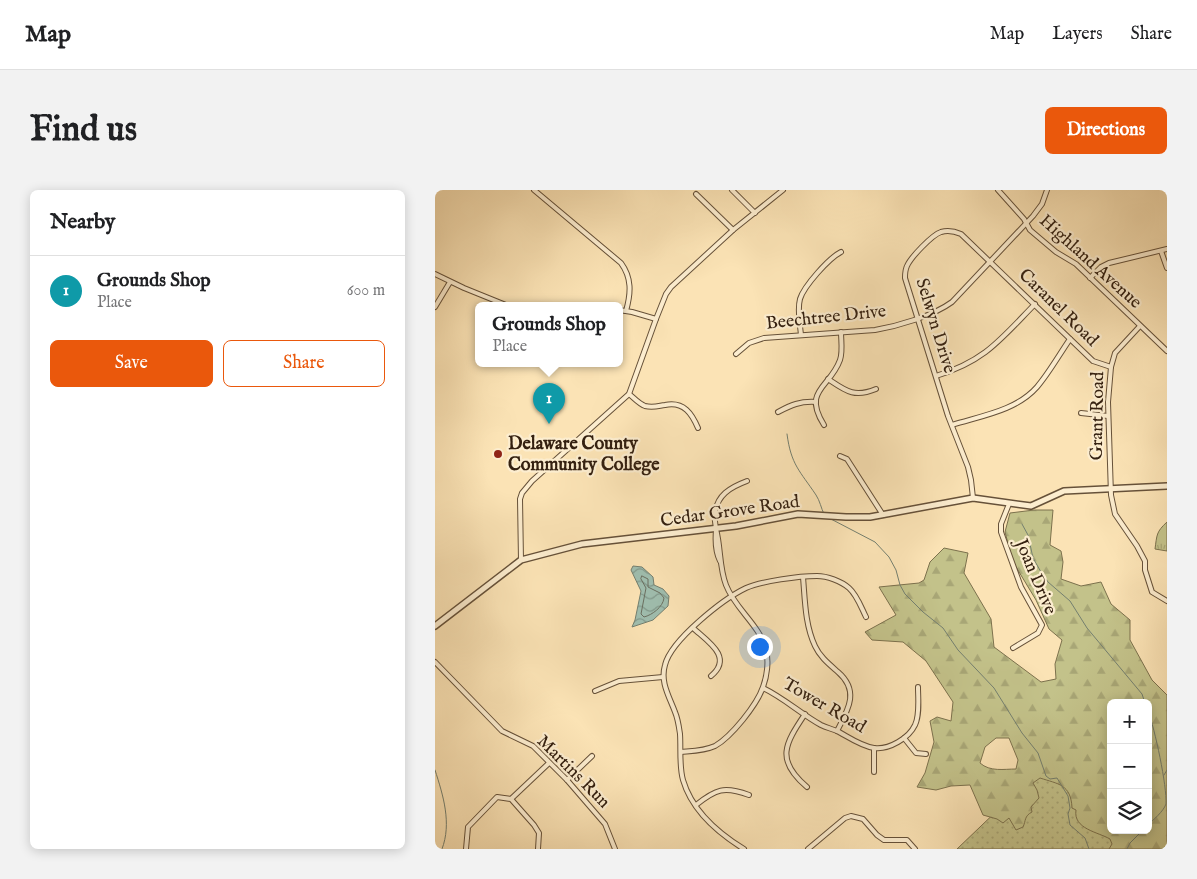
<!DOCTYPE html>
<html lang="en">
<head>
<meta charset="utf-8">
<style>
	body { margin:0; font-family:"IM FELL English",serif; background:#f2f2f2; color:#202124 }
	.controls { position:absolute; right:15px; bottom:15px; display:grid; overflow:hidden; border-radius:8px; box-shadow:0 2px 12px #0003 }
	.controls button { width:45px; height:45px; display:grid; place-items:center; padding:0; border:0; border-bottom:1px solid #e0e0e0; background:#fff; color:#202124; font:25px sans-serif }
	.you { position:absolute; left:324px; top:456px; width:18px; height:18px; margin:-12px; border:4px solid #fff; border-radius:50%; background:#1a73e8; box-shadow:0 0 0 8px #1a73e833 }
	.badge { display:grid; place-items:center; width:32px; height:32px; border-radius:50%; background:#ea580c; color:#fff; font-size:16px; font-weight:700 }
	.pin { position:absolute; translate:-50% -41px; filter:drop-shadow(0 1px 2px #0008) }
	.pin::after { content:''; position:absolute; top:26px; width:18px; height:15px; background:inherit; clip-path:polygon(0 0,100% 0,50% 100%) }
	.popup { position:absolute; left:40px; top:112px; width:148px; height:65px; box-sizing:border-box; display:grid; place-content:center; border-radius:8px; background:#fff; filter:drop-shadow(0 1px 4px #0005); font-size:16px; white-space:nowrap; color:#757577 }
	.popup b { font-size:19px; color:#202124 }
	.popup::after { content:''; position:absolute; left:50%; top:100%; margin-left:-10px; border:10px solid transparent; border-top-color:#fff }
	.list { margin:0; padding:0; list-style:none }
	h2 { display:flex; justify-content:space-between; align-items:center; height:65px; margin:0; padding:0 20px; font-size:21px }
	h2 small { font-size:16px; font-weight:400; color:#757577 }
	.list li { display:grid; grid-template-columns:32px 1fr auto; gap:15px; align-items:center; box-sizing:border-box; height:70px; padding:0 20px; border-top:1px solid #e0e0e0 }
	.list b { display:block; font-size:19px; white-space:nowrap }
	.list p { margin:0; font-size:16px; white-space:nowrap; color:#757577 }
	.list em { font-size:16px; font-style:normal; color:#757577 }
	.actions { display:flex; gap:10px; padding:15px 20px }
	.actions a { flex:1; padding:11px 0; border:1px solid #ea580c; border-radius:8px; text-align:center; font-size:18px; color:#ea580c }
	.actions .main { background:#ea580c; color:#fff }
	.icon { flex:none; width:28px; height:28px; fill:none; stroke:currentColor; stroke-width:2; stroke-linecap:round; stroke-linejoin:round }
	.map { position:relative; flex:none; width:732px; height:659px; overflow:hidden; border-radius:8px }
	header { display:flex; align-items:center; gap:30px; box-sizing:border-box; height:70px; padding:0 25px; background:#fff; border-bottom:1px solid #e0e0e0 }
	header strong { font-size:24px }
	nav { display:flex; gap:28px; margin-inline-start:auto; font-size:18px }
	.intro { display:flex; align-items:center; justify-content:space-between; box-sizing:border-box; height:120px; padding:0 30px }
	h1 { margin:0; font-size:35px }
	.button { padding:12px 22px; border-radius:8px; background:#ea580c; color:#fff; font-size:18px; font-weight:700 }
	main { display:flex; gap:30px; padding:0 30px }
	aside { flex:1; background:#fff; border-radius:8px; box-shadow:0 2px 12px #0003 }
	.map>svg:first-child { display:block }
	.grass { fill:url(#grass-dots); stroke:#7c714d }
	.forest { fill:url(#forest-firs); stroke:#7c714d; fill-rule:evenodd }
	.park { fill:url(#park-tufts); stroke:#7c714d }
	.water { fill:url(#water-waves); stroke:#747f6f }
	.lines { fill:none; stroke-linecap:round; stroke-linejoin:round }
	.shore { stroke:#6a6f60; stroke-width:1 }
	.stream { stroke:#747f6f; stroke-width:1 }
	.minor-casing { stroke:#665139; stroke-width:6 }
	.tertiary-casing { stroke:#665139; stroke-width:8 }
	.minor { stroke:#fcedcf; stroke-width:4 }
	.tertiary { stroke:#fcedcf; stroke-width:5 }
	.poi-dot { fill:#8f2418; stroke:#fcedcf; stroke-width:2 }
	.labels { text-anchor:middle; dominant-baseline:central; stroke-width:4.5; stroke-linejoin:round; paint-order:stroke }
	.street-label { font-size:18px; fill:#342010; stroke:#fcedcf }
	.poi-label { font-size:18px; font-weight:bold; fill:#342010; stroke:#fcedcf; text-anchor:start }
</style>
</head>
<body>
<header>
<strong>Map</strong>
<nav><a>Map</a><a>Layers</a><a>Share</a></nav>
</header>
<div class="intro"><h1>Find us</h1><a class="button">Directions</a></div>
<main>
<aside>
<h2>Nearby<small></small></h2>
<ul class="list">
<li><span class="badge" style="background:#0f9aa8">1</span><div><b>Grounds Shop</b><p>Place</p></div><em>600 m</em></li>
</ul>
<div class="actions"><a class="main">Save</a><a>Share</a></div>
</aside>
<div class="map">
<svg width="732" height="659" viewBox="0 0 732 659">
	<defs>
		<pattern id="grass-dots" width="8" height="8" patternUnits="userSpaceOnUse" patternTransform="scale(1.25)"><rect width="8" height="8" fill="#c3c28a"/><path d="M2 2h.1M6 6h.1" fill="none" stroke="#a8a676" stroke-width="1.8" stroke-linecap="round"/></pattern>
		<pattern id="forest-firs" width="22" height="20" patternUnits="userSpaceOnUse" patternTransform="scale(1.25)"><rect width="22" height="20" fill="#c3c28a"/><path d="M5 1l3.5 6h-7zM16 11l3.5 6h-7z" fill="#a8a676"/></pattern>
		<pattern id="park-tufts" width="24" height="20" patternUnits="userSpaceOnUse" patternTransform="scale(1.25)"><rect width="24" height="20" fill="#c3c28a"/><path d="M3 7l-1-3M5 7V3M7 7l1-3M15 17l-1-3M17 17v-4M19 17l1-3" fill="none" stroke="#a8a676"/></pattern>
		<pattern id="water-waves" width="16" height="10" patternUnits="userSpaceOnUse" patternTransform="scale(1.25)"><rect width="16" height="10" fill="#9fbeaf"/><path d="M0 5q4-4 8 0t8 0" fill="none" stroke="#829a8d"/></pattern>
	</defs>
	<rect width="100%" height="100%" fill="#fbe3b5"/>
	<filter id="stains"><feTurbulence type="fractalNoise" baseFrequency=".004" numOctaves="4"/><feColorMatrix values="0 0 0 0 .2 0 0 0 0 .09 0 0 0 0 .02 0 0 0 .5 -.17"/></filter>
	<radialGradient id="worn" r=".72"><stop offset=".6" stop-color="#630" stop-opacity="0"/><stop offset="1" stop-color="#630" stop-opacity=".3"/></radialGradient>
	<path class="grass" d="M616,569L676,640H713L732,659H522Z"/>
	<path class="forest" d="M599,320H618L615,355L626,361L628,372L626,389L646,396L666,392L676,414L695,430V450L717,490L732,505V659H674L677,654L675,649C663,642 638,639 641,620L637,618C636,594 623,594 605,588L598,593L602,600L604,608L596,617L597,622C589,626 591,631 588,637L581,640L574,628L568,633L562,629L548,625L535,595L516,596L501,600L482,597L490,583L499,552L495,531L502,527L516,531L518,512L491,471L468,452L437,450L430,442L461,425L444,397L484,393L489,390L495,372L509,358L533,363L529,383L556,429L559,457L606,492L621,489L620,474L627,450L614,439L601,410L578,372L570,342L575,323ZM676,513H713V640H676ZM561,548H574L583,570L581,579C569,579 555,582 545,573L550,557Z"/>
	<path class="park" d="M732,332V361L720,359C722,345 721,342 732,332Z"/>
	<path class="water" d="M198,376L207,377L218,387L219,395L228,399L234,406L233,416L218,430L197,437L200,430L206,401L196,380Z"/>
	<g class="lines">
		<path class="shore" d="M207,386L213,389V397L225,403L229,408C228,417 217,425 209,427L206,424L211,398L206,389Z"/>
		<g class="stream">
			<path d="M352,244C356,275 365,281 381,305C385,311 386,318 389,324"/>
			<path d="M394,328L440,352L454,367L461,380L465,395L470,404L488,422L508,438L523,460L559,498L587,543L603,563L611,586L615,589L622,588L633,606L635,618L633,624L635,635L650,648L654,659"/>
			<path d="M587,334L593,345L598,368L606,382L613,392L635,411L652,438L707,504L710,513"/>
			<path d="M713,521C720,539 732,596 731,614C728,622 719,629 713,635"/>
			<path d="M0,580C8,605 17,633 7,659"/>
			<path d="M729,585L732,580"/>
			<path d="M692,659L695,653L708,640"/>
		</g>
		<g class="minor-casing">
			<g id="minor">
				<path d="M99,0L186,73C197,88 196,103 191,121"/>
				<path d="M297,0L320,23"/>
				<path d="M563,0L589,29L595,40L621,62L641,74L732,161"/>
				<path d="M261,4L298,40"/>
				<path d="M726,61L732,78"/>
				<path d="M0,84L29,98L71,115"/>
				<path d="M655,88L666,77L674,73L732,59"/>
				<path d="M0,117L15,92"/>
				<path d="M184,120L197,122L221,129"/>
				<path d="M705,136L680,163L676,177L673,212L676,305L680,324L702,356L710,371V380L717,402L732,411"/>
				<path d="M366,145C365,134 362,120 365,109C369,96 394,68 406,62"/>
				<path d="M301,164L314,153L329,148L440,140C463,136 498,126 517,112L598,26L607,14L612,0"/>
				<path d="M501,186C550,171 565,150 600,114"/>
				<path d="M393,189C411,201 419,208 441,199"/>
				<path d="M194,204C199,208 204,214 210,216C218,218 223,216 230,215C249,211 257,224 263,238"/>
				<path d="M343,222C356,215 365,211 381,212"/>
				<path d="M646,223L673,226"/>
				<path d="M389,235C367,200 395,198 405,170C408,161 406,151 406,142"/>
				<path d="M517,235C545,226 581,221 602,197C614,183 624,165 635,149"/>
				<path d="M405,266L412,269L448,325"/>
				<path d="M538,308L536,290L533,277L513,226L470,88C470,84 470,80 472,76C476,67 497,45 506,42C513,40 519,41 526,44L658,171L676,177"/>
				<path d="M574,314L566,334V342L586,397L607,435L603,443L578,458"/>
				<path d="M86,370L85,309L87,303L97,291L194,204L221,129L231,104L236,97L298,40L348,0"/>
				<path d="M285,371C280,361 280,351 281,340C281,335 279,330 280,325C281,305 296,297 312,291"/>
				<path d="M368,387C370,410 370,435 380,456C385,467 394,474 403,482C425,501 413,520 402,541"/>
				<path d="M258,438C272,451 299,467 276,486"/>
				<path d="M0,472L67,541L98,556L132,590L170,634L180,659"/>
				<path d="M328,498C349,508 366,524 386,535C392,538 398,539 404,542C415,548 426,556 439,558C454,560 474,548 480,535C485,525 483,508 483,497"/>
				<path d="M160,501L184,491L228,487"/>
				<path d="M370,524C350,554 340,570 372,597"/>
				<path d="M469,548L481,563L491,564"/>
				<path d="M246,562C258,561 269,561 280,556C296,547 322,515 328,497C332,486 334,471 331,460C325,435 300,419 291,395C284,377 286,357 281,339"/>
				<path d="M439,582V558"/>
				<path d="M132,590L157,566"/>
				<path d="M76,609L114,573"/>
				<path d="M261,615C281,599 289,596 314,605"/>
				<path d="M31,659L33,637L62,607L76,609L99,635L104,643L103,659"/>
				<path d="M309,659C283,643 257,621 248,590C244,576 246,559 245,544C244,537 243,529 240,522C234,506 225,492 230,475C236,450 288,409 311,398C327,391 364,386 382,386C392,386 406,391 414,398C422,405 426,417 431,427"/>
				<path d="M373,659L410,628L416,626L428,629L442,645L449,650H472L480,659"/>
			</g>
		</g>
		<g class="tertiary-casing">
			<path id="tertiary" d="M0,436L86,370L147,354L301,336L363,324L411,327H435L538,308L596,316L629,301L732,296"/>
		</g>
		<use href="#minor" class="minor"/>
		<use href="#tertiary" class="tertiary"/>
	</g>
	<circle class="poi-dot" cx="63" cy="264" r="5"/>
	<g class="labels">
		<g class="street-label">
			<text transform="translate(655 72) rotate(42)">Highland Avenue</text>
			<text transform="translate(623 118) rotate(44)">Caranel Road</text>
			<text transform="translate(391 128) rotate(-6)">Beechtree Drive</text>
			<text transform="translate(500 136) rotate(73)">Selwyn Drive</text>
			<text transform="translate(663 226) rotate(-89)">Grant Road</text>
			<text transform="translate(295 322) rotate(-8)">Cedar Grove Road</text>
			<text transform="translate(600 387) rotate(67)">Joan Drive</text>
			<text transform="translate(389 516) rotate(30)">Tower Road</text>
			<text transform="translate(138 582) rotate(45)">Martins Run</text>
		</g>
		<g class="poi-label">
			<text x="73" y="254">Delaware County<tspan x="73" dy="21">Community College</tspan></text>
		</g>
	</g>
	<rect width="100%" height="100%" filter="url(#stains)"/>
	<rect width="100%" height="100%" fill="url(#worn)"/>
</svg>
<div class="controls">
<button>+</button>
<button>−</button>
<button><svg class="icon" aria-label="layers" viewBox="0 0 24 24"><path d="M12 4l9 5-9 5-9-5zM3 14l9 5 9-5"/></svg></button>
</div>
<div class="you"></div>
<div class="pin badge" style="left:114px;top:234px;background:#0f9aa8">1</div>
<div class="popup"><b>Grounds Shop</b>Place</div>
</div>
</main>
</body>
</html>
